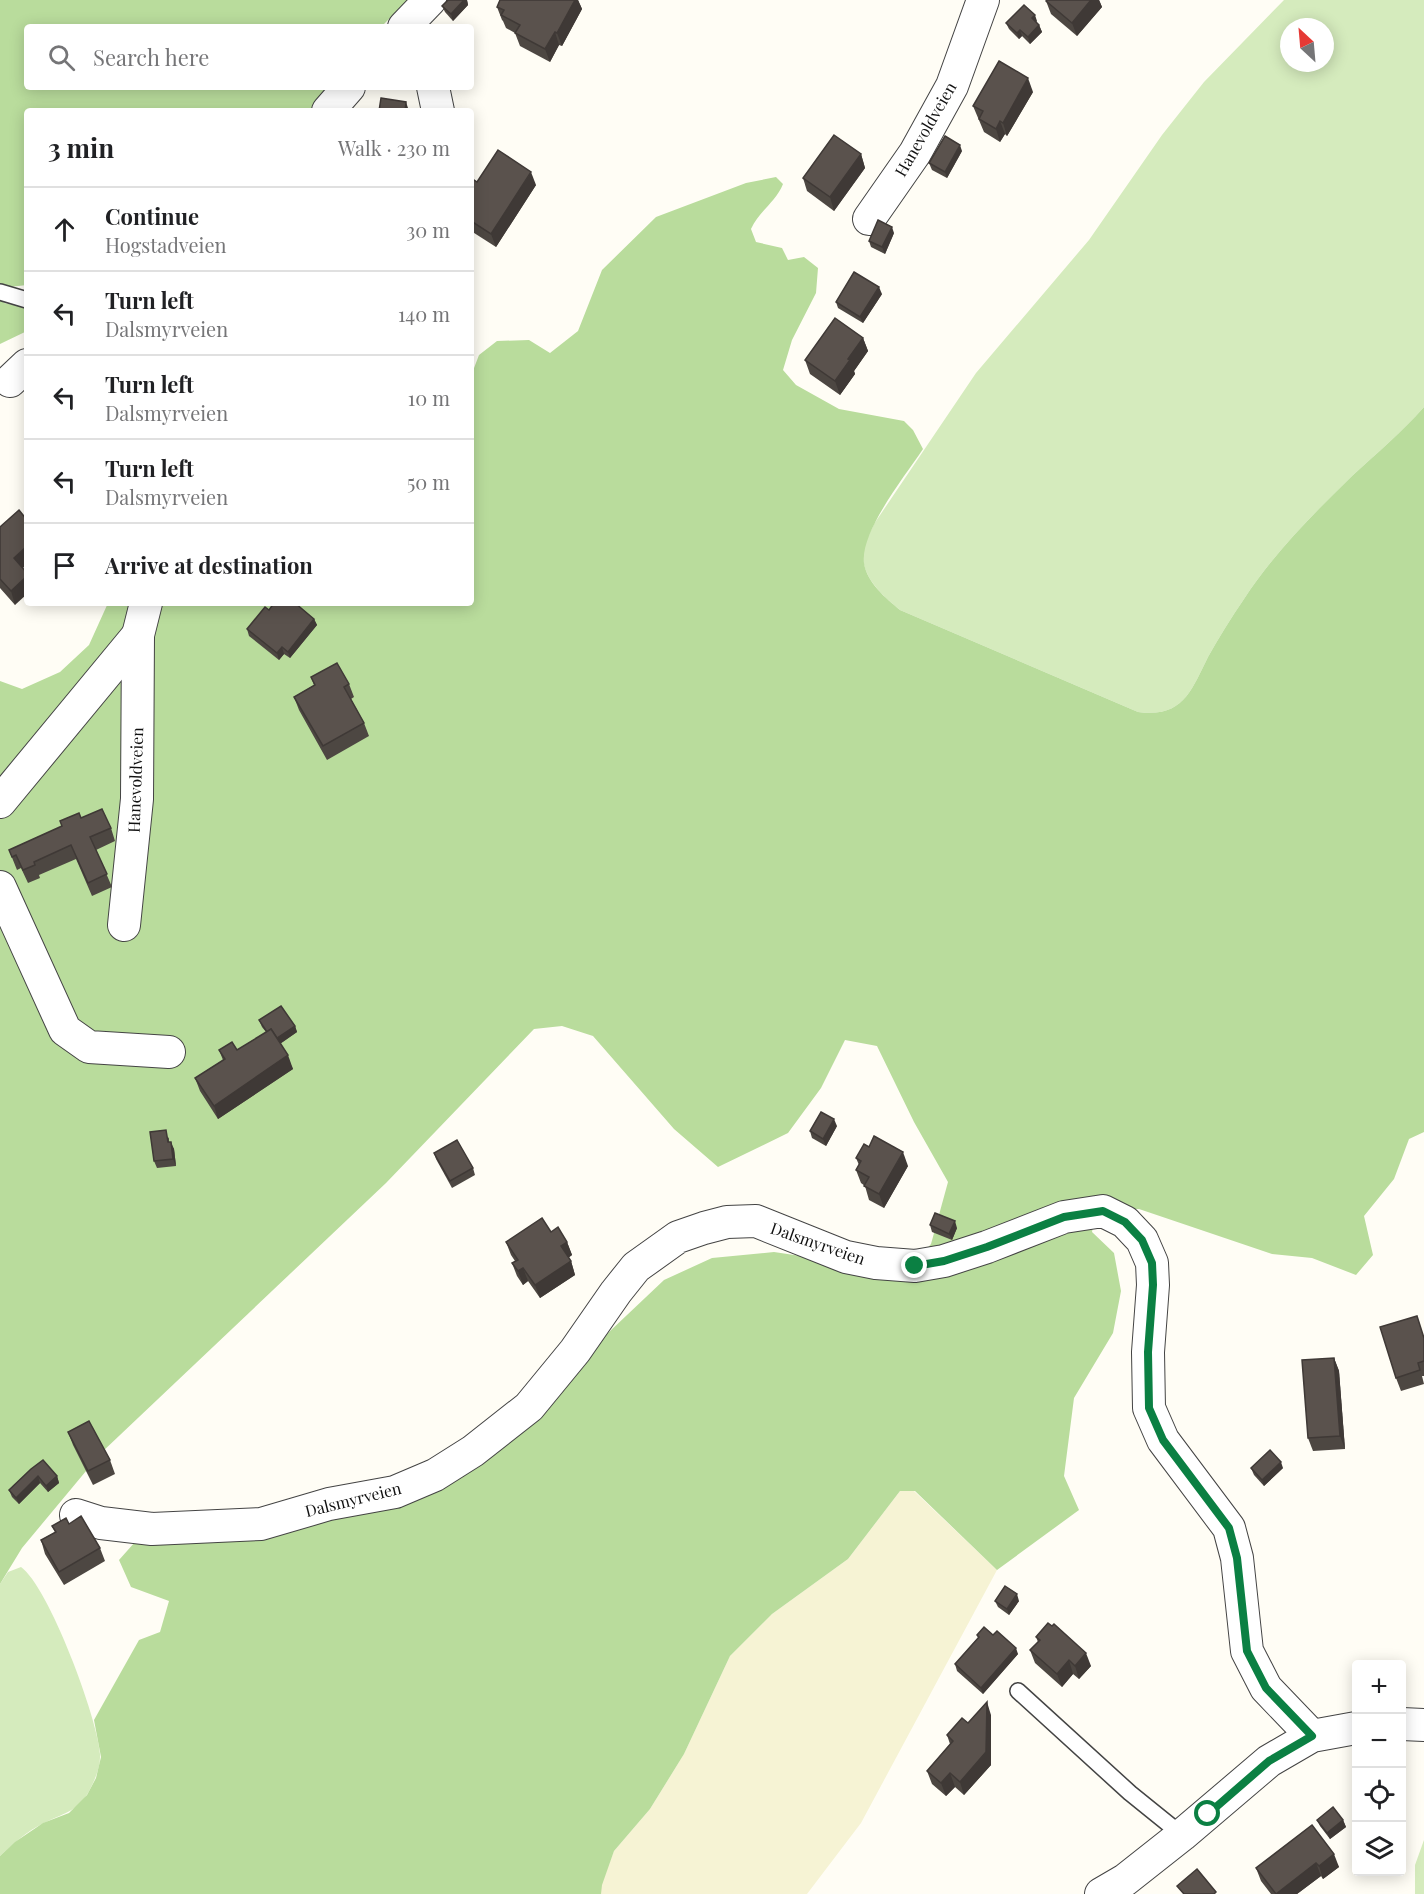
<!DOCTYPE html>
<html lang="en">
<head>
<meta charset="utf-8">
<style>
	body { margin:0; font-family:"Playfair Display",serif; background:#f6f6f6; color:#202124 }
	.controls { position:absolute; right:18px; bottom:18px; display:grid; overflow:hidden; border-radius:6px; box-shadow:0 3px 15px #0003 }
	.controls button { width:54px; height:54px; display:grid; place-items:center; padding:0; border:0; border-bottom:2px solid #e0e0e0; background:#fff; color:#202124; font:30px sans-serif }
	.compass { position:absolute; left:1280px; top:18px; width:54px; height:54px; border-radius:50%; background:#fff; box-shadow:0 3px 15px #0003; rotate:334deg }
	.stop { position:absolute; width:18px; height:18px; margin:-14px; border:4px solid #0b8043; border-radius:50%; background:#fff }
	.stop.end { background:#0b8043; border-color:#fff; box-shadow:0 2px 6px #0008 }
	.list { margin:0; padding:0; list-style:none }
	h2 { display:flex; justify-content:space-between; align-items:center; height:78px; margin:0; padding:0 24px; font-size:26px }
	h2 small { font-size:20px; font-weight:400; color:#757577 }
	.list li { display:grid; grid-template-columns:39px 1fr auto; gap:18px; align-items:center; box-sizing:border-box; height:84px; padding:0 24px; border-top:2px solid #e0e0e0 }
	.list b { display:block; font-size:22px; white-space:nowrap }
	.list p { margin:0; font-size:20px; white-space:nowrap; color:#757577 }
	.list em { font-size:20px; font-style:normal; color:#757577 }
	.icon { flex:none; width:33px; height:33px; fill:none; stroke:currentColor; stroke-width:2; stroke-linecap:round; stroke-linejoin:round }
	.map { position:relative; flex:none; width:1424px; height:1894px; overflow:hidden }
	.search { position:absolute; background:#fff; box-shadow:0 3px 15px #0003; left:24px; top:24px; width:450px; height:66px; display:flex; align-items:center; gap:15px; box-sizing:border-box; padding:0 21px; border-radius:6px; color:#757577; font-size:22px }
	.panel { position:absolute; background:#fff; box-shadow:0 3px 15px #0003; left:24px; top:108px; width:450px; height:498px; border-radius:6px }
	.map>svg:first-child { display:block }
	.farmland { fill:#f6f3d4 }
	.green { fill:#d5ebbd; fill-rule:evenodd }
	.forest { fill:#b9dc9c }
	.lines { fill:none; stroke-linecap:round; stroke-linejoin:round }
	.service-casing { stroke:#444; stroke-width:18 }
	.minor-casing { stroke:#444; stroke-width:34 }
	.service { stroke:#fff; stroke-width:15 }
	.minor { stroke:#fff; stroke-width:32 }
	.wall { fill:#4d4742 }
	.shaded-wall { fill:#3f3936 }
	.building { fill:#5a524d; stroke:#3f3936; stroke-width:1.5 }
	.route { stroke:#0b8043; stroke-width:8 }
	.labels { text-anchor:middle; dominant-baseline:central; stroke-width:6; stroke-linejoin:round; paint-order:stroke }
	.street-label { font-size:16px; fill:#111; stroke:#fff }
</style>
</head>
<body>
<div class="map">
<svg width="1424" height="1894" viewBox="0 0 1424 1894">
	<rect width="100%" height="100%" fill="#fffdf5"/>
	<path class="farmland" d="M900,1491H914L997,1570L861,1823L807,1894H601V1885L614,1851L650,1809L684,1754L730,1656L772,1614L848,1559Z"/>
	<g class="green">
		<path d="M1284,0H1424V407C1402,432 1377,453 1352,476C1313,514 1274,553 1244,599C1231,618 1219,637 1208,657C1191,691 1183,718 1138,712L900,610C881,594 858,574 864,547C866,539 871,532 874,524L976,373L1089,240L1162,135L1204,82ZM1289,27H1325V63H1289Z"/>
		<path d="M21,1567C49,1587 98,1719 100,1754C101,1767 94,1782 88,1793C77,1812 61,1814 44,1823C27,1831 13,1844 0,1856V1584L8,1572Z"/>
		<path d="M1424,1840V1894H1415V1865Z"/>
	</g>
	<g class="forest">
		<path d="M0,0H408L381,27H27V87H331L312,111H27V285L0,288Z"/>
		<path d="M776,177L783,184C776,202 759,211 751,229L756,242L782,248L788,260L804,257L818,268L816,293L792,340L783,370L796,385L839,409L904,421L913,430L923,449C905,476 860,532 864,563C867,583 886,598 900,610L1138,712C1183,718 1191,691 1208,657C1219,637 1231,618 1244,599C1274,553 1313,514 1352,476C1377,453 1402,432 1424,407V1132L1409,1139L1394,1179L1364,1216L1373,1255L1356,1275L1312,1258L1272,1254L1139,1209L1096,1210L1092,1232L1114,1253L1121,1291L1113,1333L1074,1398L1064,1476L1079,1510L997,1570L915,1491H900L848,1559L772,1614L730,1656L684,1754L650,1809L614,1851L602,1885L601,1894H0V1856L15,1842L43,1823L69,1813L87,1795L96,1778L101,1757L94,1720L139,1640L160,1632L169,1601L131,1587L119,1560L135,1542L431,1479L571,1368L664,1280L712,1258L774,1252L907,1272L931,1244L948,1182L914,1122L877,1046L845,1040L821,1088L788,1133L718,1167L674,1129L593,1036L562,1026L534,1029L386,1183L101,1453L22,1548L0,1584V681L22,689L60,672L89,645L108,603H471V376L479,355L497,341L529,340L550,353L578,331L602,270L656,217L746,183Z"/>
		<path d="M0,296L4,303L27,308V331L0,344Z"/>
	</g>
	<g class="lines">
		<g class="service-casing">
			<g id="service">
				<path d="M0,292L27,300"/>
				<path d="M1018,1691L1130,1793L1182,1835"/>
			</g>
		</g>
		<g class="minor-casing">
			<g id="minor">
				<path d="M404,27L430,0"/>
				<path d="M433,87L438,111"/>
				<path d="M328,111L349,87"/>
				<path d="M869,219L915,153L952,86L983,0"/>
				<path d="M10,381L27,365"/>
				<path d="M0,802L138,635"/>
				<path d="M0,887L65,1030L89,1047L169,1052"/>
				<path d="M124,925L137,799L138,635L146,603"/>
				<path d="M76,1515L101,1523L152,1529L261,1524L329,1504L395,1492L435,1475L473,1451L529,1407L575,1351L616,1292L636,1267L678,1237L704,1228L727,1222L756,1221L846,1257L876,1263L915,1266L944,1261L987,1247L1064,1217L1103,1211L1125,1222L1142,1240L1152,1263L1153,1285L1148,1352L1149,1408L1163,1440L1229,1528L1237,1558L1247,1651L1266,1688L1312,1736"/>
				<path d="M1402,1724L1424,1725"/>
				<path d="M1101,1894L1125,1880L1182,1835L1269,1761L1312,1736L1356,1728"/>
			</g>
		</g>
		<use href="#service" class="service"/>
		<use href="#minor" class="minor"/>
	</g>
	<g class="wall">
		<path d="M448,0H467L468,5L453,21L445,12L442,6Z"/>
		<path d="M500,0H578L582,9L562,46L559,45L550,62L520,46L515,33L506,28L503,21L502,20L497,7Z"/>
		<path d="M1047,0H1099L1102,7L1077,36L1051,14L1046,1Z"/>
		<path d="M1037,21L1036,22L1039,25L1042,32L1030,44L1022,36L1019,39L1009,29L1006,23Z"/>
		<path d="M1033,92L1007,136L1005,134L1000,142L984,132L973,106Z"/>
		<path d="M962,151L947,178L932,170L929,163Z"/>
		<path d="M861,154L865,168L834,211L807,191L803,178Z"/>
		<path d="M471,178L477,182L536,185L496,247L471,231Z"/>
		<path d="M894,233L885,254L871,247L869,241Z"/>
		<path d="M882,294L863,323L838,308L836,302Z"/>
		<path d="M863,338L868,351L854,371L855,374L840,395L810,374L805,360Z"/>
		<path d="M0,527L27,564L23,568L15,605L0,588Z"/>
		<path d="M269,610L314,619L317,625L290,658L284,654L279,660L249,636L247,629Z"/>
		<path d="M311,677L349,684L354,697L351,699L364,723L369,736L327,760L299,710L294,697L314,685Z"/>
		<path d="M81,818L111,828L115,841L96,850L112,887L92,896L76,859L39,875L40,878L28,883L21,868L17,870L9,850L62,826L60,821Z"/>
		<path d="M259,1020L295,1026L297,1032L280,1044L293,1069L218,1119L200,1091L195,1078L223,1060L219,1050H237L266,1032L262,1027Z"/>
		<path d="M837,1126L826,1146L812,1138L810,1131Z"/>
		<path d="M169,1137V1142L174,1149L176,1166L157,1168L154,1161Z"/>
		<path d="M434,1153L473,1168L475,1175L452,1188L436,1159Z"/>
		<path d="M856,1158L908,1166L884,1208L869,1200L865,1186L861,1183L856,1170L859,1165Z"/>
		<path d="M930,1225L957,1228L952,1240L932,1232Z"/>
		<path d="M551,1232L567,1242L572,1255L568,1258L571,1261L575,1275L540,1298L528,1281L523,1285L517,1276L512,1263L515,1261L511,1255L506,1242Z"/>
		<path d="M1424,1336V1376H1422L1424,1384L1401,1391L1396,1378Z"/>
		<path d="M1334,1358L1339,1371L1345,1449L1313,1451L1308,1438Z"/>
		<path d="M68,1432L110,1460L115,1474L93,1485L73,1445Z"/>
		<path d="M1251,1468H1283L1264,1486L1254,1475Z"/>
		<path d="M31,1469L57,1476L59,1483L48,1492L40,1483L19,1504L12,1497L9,1490Z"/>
		<path d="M69,1524L100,1548L105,1561L64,1585L45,1554L41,1540L55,1532L52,1526Z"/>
		<path d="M995,1601H1019L1009,1615L998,1607Z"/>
		<path d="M977,1635H993L1018,1654L983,1694L957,1671L955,1664L978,1638Z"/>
		<path d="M1036,1637L1091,1666L1079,1679L1073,1674L1062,1687L1035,1663L1030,1650L1038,1642Z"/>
		<path d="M991,1715V1765L964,1795L955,1787L946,1796L932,1784L927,1771L950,1744L947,1735L968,1723Z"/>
		<path d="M1317,1820H1343L1346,1827L1330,1839L1320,1826Z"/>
		<path d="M1312,1825L1339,1867L1323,1879L1321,1876L1297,1894H1271L1261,1881L1256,1868Z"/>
	</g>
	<g class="shaded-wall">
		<path d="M464,0H467L468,5L453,21L451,14Z"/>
		<path d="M575,0H578L582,9L562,46L557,33Z"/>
		<path d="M1091,0H1099L1102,7L1077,36L1072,23Z"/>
		<path d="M1035,15L1037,21L1034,24L1032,18Z"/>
		<path d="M1039,25L1042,32L1030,44L1028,37Z"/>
		<path d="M1020,30L1022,36L1019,39L1017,33Z"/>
		<path d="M555,32L559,45L550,62L545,49Z"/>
		<path d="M1028,78L1033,92L1007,136L1003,123Z"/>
		<path d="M406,102L408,108V111H405Z"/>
		<path d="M1000,121L1005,134L1000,142L996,129Z"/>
		<path d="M960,145L962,151L947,178L945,172Z"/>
		<path d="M861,154L865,168L834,211L830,197Z"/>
		<path d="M531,172L536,185L496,247L491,234Z"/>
		<path d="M892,227L894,233L885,254L882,247Z"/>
		<path d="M879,287L882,294L863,323L860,317Z"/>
		<path d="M863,338L868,351L854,371L855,374L840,395L835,381L848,359Z"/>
		<path d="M27,546V564L19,571L14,558Z"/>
		<path d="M27,576V594L15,605L11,591Z"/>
		<path d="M314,619L317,625L290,658L288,652Z"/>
		<path d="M282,647L284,654L279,660L277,653Z"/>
		<path d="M295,1026L297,1032L278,1045L275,1039Z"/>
		<path d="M288,1055L293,1069L218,1119L214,1106Z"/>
		<path d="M834,1119L837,1126L826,1146L823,1139Z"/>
		<path d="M171,1142L174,1149L176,1166L173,1159Z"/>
		<path d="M903,1152L908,1166L884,1208L879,1194Z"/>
		<path d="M955,1221L957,1228L952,1240L949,1234Z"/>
		<path d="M567,1242L572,1255L565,1260L561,1246Z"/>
		<path d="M571,1261L575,1275L540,1298L535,1285Z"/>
		<path d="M523,1268L528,1281L523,1285L518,1271Z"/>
		<path d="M1334,1358L1339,1371L1345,1449L1340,1436Z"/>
		<path d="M1281,1462L1283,1468L1264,1486L1262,1480Z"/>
		<path d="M38,1476L40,1483L19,1504L16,1498Z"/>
		<path d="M57,1476L59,1483L48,1492L46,1486Z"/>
		<path d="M1017,1594L1019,1601L1009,1615L1007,1609Z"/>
		<path d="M1016,1648L1018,1654L983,1694L981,1688Z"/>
		<path d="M1086,1653L1091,1666L1079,1679L1075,1666Z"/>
		<path d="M1069,1660L1073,1674L1062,1687L1057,1674Z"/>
		<path d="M987,1702L991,1715V1765L964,1795L960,1782Z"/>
		<path d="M950,1773L955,1787L946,1796L941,1783Z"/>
		<path d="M1343,1820L1346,1827L1330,1839L1327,1833Z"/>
		<path d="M1334,1854L1339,1867L1323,1879L1319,1866Z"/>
		<path d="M1316,1863L1321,1876L1297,1894H1276Z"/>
	</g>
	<g class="building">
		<path d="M448,0H464L451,14L442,6Z"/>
		<path d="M500,0H575L557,33L555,32L545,49L515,33L520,25L501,15L504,10L497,7Z"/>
		<path d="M1047,0H1091L1072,23L1046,1Z"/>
		<path d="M1024,5L1035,15L1032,18L1039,25L1028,37L1020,30L1017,33L1006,23Z"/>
		<path d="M999,61L1028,78L1003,123L1000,121L996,129L979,119L983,111L973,106Z"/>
		<path d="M381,98L406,102L405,111H379Z"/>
		<path d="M834,135L861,154L830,197L803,178Z"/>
		<path d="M945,136L960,145L945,172L929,163Z"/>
		<path d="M498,150L531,172L491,234L471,221V178L477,182Z"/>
		<path d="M878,220L892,227L882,247L869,241Z"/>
		<path d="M854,272L879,287L860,317L836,302Z"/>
		<path d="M835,318L863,338L848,359L850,360L835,381L805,360Z"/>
		<path d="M19,510L27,520V546L14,558L27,573V576L11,591L0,579V527Z"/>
		<path d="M274,603H295L314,619L288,652L282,647L277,653L247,629L265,607L269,610Z"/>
		<path d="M337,663L349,684L344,687L364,723L323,746L294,697L315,685L311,677Z"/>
		<path d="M102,809L111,828L90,837L107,874L88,883L71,845L34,862L35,865L23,870L16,855L12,857L9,850L62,826L60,821L79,813L81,818Z"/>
		<path d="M281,1006L295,1026L277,1038L271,1029L267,1032L259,1020Z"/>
		<path d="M271,1029L288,1055L214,1106L195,1078L225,1059L219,1050L232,1042L237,1050Z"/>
		<path d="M821,1112L834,1119L823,1139L810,1131Z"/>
		<path d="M166,1130L168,1142H171L173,1159L154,1161L150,1132Z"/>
		<path d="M874,1136L903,1152L879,1194L864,1186L869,1177L856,1170L861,1161L856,1158L864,1144L869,1147Z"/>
		<path d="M457,1140L473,1168L450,1181L434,1153Z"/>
		<path d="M935,1213L955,1221L949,1234L930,1225Z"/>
		<path d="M542,1218L551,1232L558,1227L567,1242L561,1246L571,1261L535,1285L523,1268L518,1271L512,1263L518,1260L506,1242Z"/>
		<path d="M1417,1316L1424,1338V1361L1418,1363L1420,1370L1396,1378L1380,1327Z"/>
		<path d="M1334,1358L1340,1436L1308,1438L1302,1360Z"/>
		<path d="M89,1421L110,1460L88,1471L68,1432Z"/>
		<path d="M1270,1450L1281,1462L1262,1480L1251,1468Z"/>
		<path d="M43,1460L57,1476L46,1486L38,1476L16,1498L9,1490L31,1469Z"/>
		<path d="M81,1516L100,1548L59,1572L41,1540L56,1532L52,1526L66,1518L69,1524Z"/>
		<path d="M1005,1586L1017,1594L1007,1609L995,1601Z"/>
		<path d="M1048,1623L1052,1626L1054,1624L1086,1653L1075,1666L1069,1660L1057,1674L1030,1650L1040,1640L1036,1637Z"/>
		<path d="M984,1627L993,1635L997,1631L1016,1648L981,1688L955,1664L979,1637L977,1635Z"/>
		<path d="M987,1702L986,1752L960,1782L950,1773L941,1783L927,1771L953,1741L947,1735L962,1718L968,1723Z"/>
		<path d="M1333,1807L1343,1820L1327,1833L1317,1820Z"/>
		<path d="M1312,1825L1334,1854L1319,1866L1316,1863L1276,1894L1256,1868Z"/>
		<path d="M1197,1869L1216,1892L1214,1894H1184L1177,1886Z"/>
	</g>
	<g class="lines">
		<path class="route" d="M915,1266L944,1261L987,1247L1064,1217L1103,1211L1125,1222L1142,1240L1152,1263L1153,1285L1148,1352L1149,1408L1163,1440L1229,1528L1237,1558L1247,1651L1266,1688L1312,1736L1269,1761L1208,1814"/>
	</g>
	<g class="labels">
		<g class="street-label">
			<text transform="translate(925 129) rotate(-60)">Hanevoldveien</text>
			<text transform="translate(135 780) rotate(-88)">Hanevoldveien</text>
			<text transform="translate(818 1243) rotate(19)">Dalsmyrveien</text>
			<text transform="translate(353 1499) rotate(-14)">Dalsmyrveien</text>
		</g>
	</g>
</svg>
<div class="controls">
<button>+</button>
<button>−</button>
<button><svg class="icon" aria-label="locate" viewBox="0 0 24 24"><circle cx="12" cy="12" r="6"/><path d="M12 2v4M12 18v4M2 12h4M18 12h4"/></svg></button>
<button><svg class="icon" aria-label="layers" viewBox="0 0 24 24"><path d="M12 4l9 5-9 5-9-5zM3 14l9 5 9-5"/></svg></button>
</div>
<svg class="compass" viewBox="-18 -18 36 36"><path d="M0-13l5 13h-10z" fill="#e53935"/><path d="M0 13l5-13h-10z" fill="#757577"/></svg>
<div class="stop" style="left:1208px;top:1814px"></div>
<div class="stop end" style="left:915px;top:1266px"></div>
<div class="search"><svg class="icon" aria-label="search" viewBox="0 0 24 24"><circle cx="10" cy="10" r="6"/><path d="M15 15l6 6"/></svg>Search here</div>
<section class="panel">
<h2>3 min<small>Walk · 230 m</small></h2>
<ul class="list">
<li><svg class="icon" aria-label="ahead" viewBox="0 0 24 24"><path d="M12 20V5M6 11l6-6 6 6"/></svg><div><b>Continue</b><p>Hogstadveien</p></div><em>30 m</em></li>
<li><svg class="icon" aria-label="left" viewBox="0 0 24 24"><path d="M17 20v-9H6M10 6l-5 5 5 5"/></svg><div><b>Turn left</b><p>Dalsmyrveien</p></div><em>140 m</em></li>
<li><svg class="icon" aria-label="left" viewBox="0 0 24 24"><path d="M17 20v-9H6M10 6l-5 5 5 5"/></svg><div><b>Turn left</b><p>Dalsmyrveien</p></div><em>10 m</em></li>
<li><svg class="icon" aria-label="left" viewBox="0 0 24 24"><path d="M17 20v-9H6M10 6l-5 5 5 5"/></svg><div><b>Turn left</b><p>Dalsmyrveien</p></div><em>50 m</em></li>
<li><svg class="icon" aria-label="arrive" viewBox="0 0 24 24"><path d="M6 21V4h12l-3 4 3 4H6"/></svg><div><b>Arrive at destination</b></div></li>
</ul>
</section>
</div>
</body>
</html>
